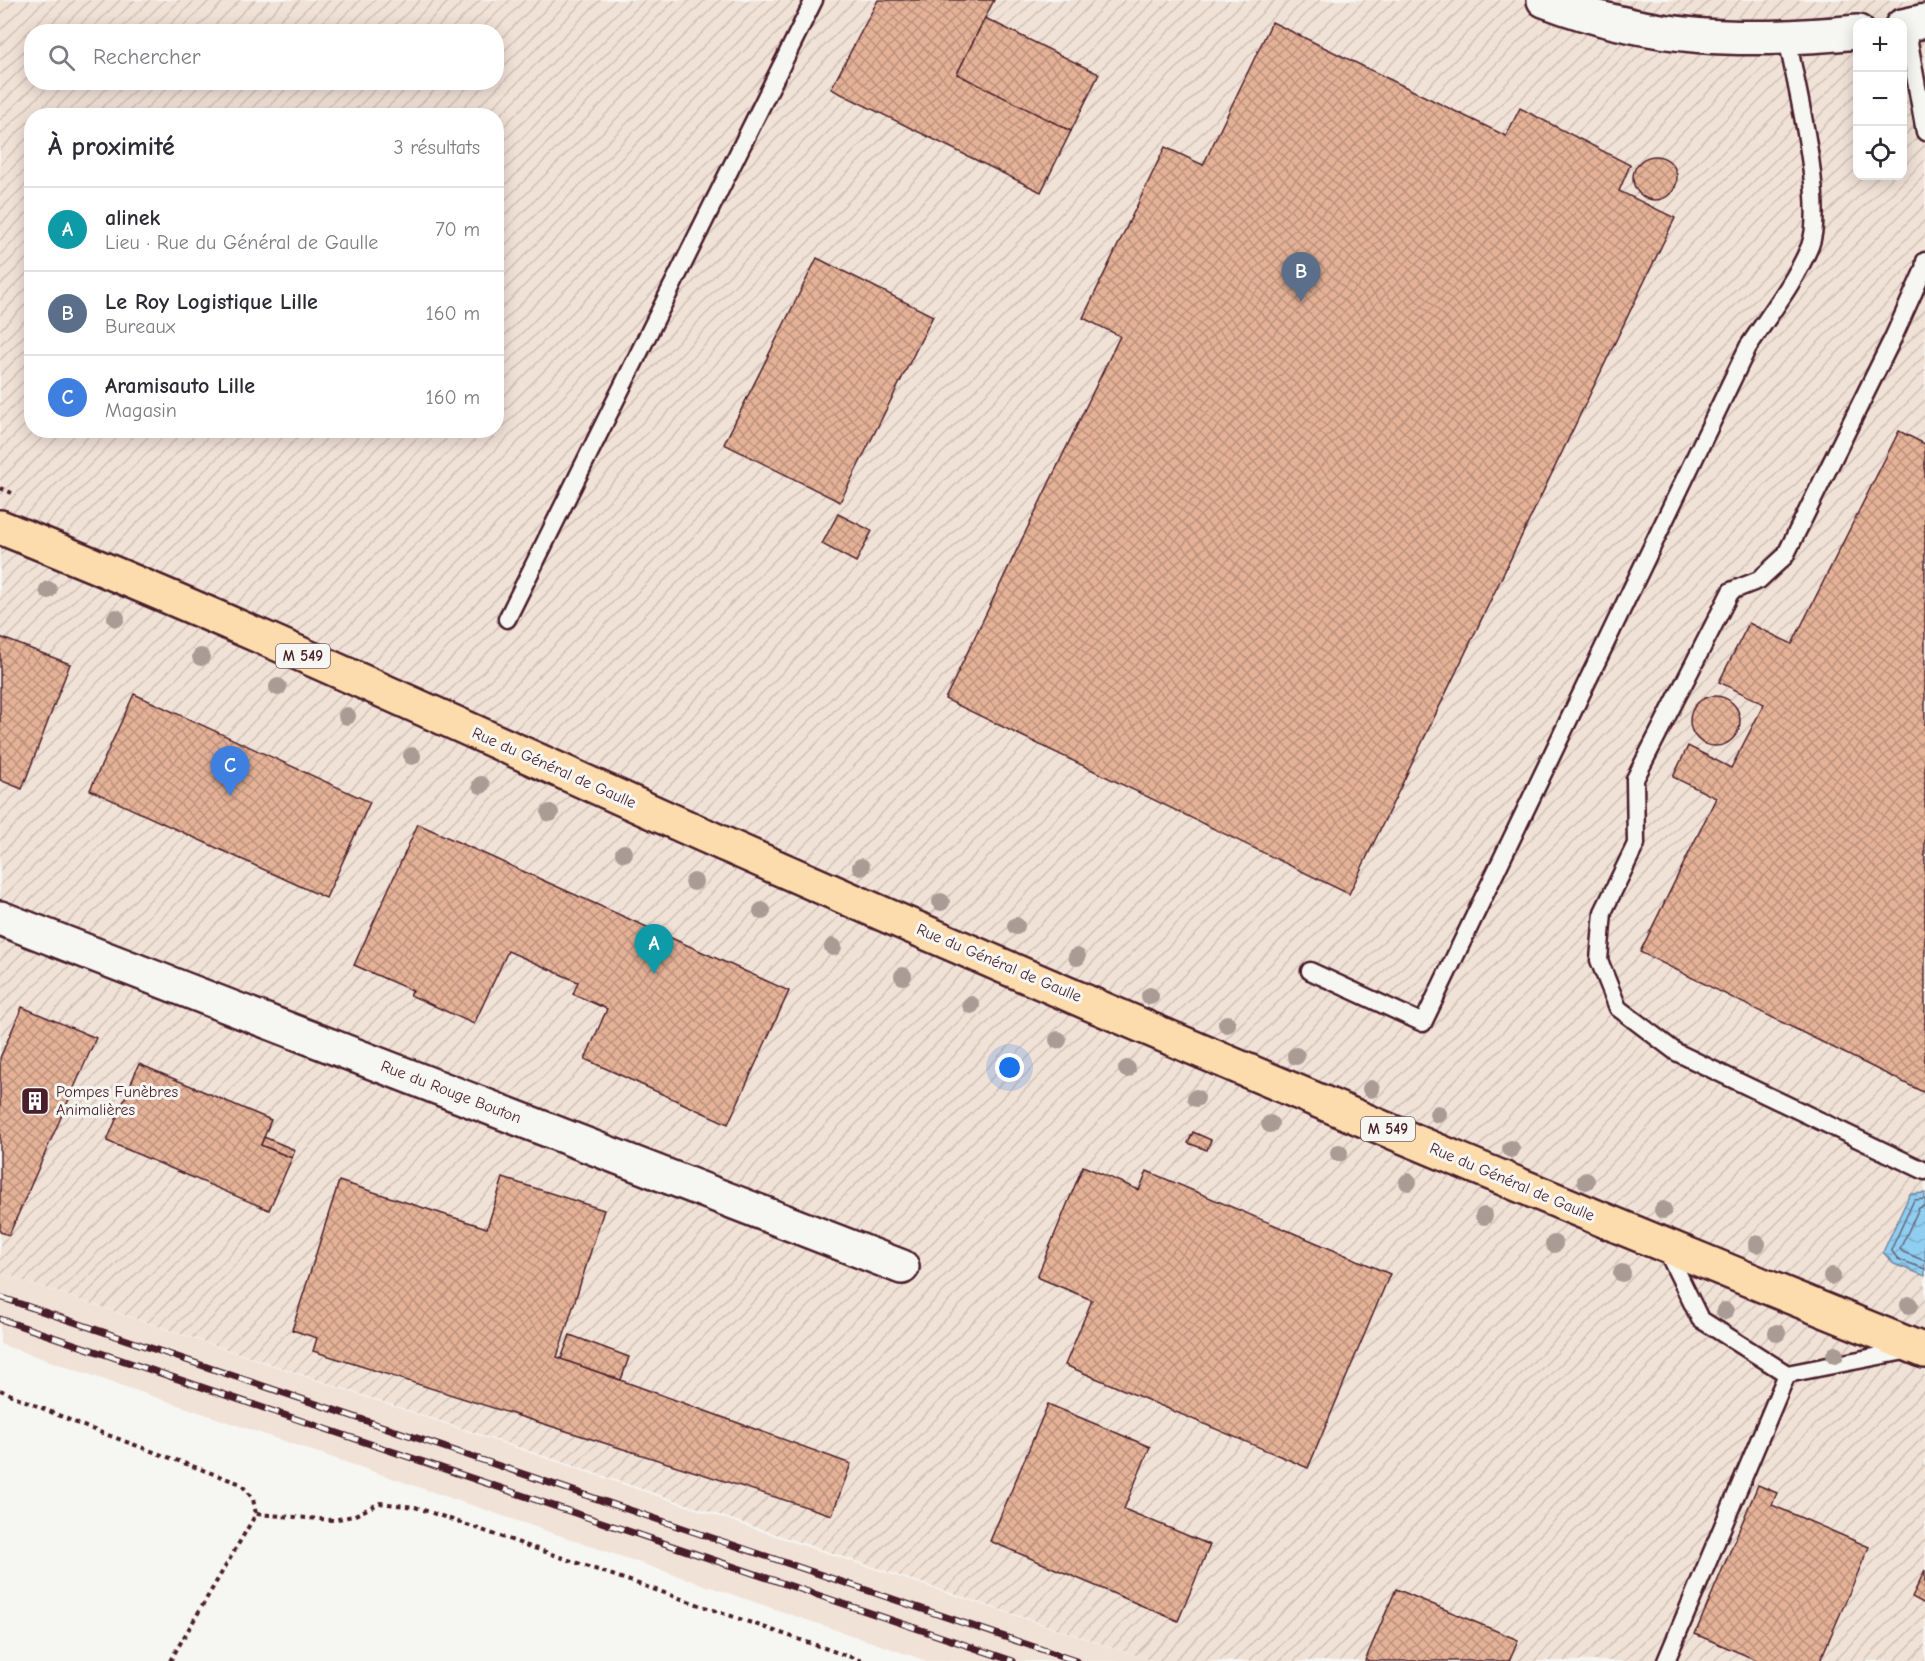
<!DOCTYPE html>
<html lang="fr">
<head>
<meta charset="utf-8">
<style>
	body { margin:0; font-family:"Comic Neue",sans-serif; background:#f7f7f7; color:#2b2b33 }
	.controls { position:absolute; right:18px; top:18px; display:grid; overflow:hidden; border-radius:12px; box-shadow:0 3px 15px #0003 }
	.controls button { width:54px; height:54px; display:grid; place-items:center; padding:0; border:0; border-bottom:2px solid #e1e1e2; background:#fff; color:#2b2b33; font:30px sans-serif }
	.you { position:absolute; left:1010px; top:1068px; width:21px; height:21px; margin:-15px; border:4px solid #fff; border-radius:50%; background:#1a73e8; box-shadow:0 0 0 9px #1a73e833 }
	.badge { display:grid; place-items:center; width:39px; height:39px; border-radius:50%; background:#ea580c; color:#fff; font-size:20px; font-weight:700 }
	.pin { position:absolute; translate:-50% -50px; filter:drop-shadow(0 2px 3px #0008) }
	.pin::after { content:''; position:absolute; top:32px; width:21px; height:18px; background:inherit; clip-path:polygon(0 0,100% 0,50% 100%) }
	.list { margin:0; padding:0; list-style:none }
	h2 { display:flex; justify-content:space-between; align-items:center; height:78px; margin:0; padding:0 24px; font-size:26px }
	h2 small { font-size:20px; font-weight:400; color:#7c7c81 }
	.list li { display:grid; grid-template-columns:39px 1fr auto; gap:18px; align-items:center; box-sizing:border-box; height:84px; padding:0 24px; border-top:2px solid #e1e1e2 }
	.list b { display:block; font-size:22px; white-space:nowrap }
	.list p { margin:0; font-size:20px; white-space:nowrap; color:#7c7c81 }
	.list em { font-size:20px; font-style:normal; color:#7c7c81 }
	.icon { flex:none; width:33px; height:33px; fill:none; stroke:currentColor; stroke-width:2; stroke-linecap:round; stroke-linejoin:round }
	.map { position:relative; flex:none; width:1925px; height:1661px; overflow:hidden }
	.search { position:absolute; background:#fff; box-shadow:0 3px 15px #0003; left:24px; top:24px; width:480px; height:66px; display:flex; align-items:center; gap:15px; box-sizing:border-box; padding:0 21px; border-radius:24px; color:#7c7c81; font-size:22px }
	.panel { position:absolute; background:#fff; box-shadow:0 3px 15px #0003; left:24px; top:108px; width:480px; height:330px; border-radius:24px }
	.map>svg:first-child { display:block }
	.built { fill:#f1e2d7 }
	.industrial { fill:url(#industrial-furrows); fill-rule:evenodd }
	.water { fill:url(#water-waves); stroke:#7388a1; stroke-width:1.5 }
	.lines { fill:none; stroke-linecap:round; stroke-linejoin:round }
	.shore { stroke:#66657a; stroke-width:1.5 }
	.building { fill:url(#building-cross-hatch); stroke:#4a1f2b; stroke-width:1.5 }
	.lane-casing { stroke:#4a1f2b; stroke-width:21 }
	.street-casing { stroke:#4a1f2b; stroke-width:38 }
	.primary-casing { stroke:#4a1f2b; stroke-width:38 }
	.path { stroke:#4a1f2b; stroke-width:4; stroke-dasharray:4.5 4.5; stroke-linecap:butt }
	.lane { stroke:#f6f6f2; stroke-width:16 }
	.street { stroke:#f6f6f2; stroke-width:33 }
	.primary { stroke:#fcdcac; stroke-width:33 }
	.rail-casing { stroke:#4a1f2b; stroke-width:7 }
	.rail { stroke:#f6f6f2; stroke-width:4.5; stroke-dasharray:14; stroke-linecap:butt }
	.tree { fill:#aa9b94 }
	.labels { text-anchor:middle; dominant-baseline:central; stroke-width:6; stroke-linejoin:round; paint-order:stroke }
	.shield { fill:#f6f6f2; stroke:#7e6067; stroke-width:1.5 }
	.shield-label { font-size:15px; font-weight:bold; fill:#4a1f2b }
	.street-label { font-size:16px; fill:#4a1f2b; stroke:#f6f6f2 }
	.poi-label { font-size:16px; fill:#4a1f2b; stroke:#f6f6f2; text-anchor:start }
</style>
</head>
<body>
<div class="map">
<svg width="1925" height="1661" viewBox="0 0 1925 1661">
	<defs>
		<pattern id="industrial-furrows" width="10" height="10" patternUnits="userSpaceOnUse" patternTransform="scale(1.5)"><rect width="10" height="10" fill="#f1e2d7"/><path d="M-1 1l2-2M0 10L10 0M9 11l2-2" fill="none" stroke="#d0c1b9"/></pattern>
		<pattern id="water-waves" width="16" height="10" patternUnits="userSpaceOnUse" patternTransform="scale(1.5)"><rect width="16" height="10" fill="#8fcef0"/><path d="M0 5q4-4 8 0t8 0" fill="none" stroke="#7db0ce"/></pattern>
		<pattern id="building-cross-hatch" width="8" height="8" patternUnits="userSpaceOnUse" patternTransform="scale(1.5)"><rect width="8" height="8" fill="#e5b297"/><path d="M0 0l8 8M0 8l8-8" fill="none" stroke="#bc907b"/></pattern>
	</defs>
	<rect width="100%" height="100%" fill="#f6f6f2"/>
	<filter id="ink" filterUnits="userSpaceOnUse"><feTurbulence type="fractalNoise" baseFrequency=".0167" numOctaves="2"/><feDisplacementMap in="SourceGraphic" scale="12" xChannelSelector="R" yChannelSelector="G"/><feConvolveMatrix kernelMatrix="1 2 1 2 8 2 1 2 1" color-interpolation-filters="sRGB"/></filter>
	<g filter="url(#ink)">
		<path class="built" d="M0,1273L799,1544L1153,1661H927L0,1344Z"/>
		<path class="industrial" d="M0,0H1925V1661H1153L0,1273ZM1858,22H1902V176H1858ZM32,32H496V82H32ZM32,116H496V430H32Z"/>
		<path class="water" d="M1925,1193V1276L1894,1264L1883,1252L1910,1194Z"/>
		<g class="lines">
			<g class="shore">
				<path d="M1925,1199L1914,1200L1891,1250L1898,1259L1925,1269"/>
				<path d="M1925,1206L1919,1208L1900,1249L1903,1252L1925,1261"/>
			</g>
		</g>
		<g class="building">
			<path d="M878,0H994L957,74L1071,131L1041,192L831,89Z"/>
			<path d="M985,18L1099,74L1071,131L957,74Z"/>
			<path d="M1272,22L1506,136L1520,108L1630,165L1619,191L1675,218L1349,894L945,699L1120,336L1083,318L1165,147L1203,165Z"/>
			<circle cx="1655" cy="178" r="22"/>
			<path d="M817,258L933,316L840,502L724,444Z"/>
			<path d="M1899,431L1925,444V1093L1640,952L1716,798L1673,777L1688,746L1731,768L1764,704L1719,682L1749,623L1792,644Z"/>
			<path d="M838,514L872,531L856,562L822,544Z"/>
			<path d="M0,637L70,664L22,789L0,780Z"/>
			<path d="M134,694L370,802L326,898L90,790Z"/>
			<circle cx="1715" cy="721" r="25"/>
			<path d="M418,824L789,991L728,1124L585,1059L607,1009L573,994L578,982L508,951L474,1024L410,995L413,991L354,965Z"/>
			<path d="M22,1007L96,1038L9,1235L0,1232V1058Z"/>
			<path d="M139,1064L271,1120L261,1145L292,1158L269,1210L107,1141Z"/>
			<path d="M1193,1132L1211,1140L1207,1150L1188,1143Z"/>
			<path d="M264,1137L295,1150L292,1158L261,1145Z"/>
			<path d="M1083,1166L1139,1190L1147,1171L1390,1274L1308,1468L1065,1365L1092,1300L1037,1277Z"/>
			<path d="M503,1178L604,1210L557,1357L851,1464L832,1515L313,1351L317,1338L292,1330L339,1181L487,1228Z"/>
			<path d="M570,1335L629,1357L621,1380L561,1359Z"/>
			<path d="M1048,1404L1150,1447L1124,1509L1210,1545L1178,1621L990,1541Z"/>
			<path d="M1758,1485L1777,1493L1772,1505L1869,1547L1820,1661H1759L1695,1634Z"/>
			<path d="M1925,1570V1604L1912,1597Z"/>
			<path d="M1396,1589L1518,1640L1509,1661H1365Z"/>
		</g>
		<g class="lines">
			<g class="lane-casing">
				<g id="lane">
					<path d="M1906,25L1925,132"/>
					<path d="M1925,261L1924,269L1893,338L1785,556L1759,580L1731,591L1635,779L1636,844L1603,912L1599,960L1618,1008L1676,1052L1925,1171"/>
					<path d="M507,619L814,0"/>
					<path d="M1310,971L1423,1023L1748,347C1769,315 1795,282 1810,246C1826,205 1796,84 1787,38"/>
					<path d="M1665,1247L1700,1319L1787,1374L1910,1350"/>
					<path d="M1666,1661L1787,1374"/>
				</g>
			</g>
			<g class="street-casing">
				<g id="street">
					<path d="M1544,0C1651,41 1745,43 1858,32"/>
					<path d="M1902,26L1925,21"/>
					<path d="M0,918L902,1267"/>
				</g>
			</g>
			<g class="primary-casing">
				<path id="primary" d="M0,527C248,626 489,740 733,848C1127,1022 1525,1190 1925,1351"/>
			</g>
			<g class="path">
				<path d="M0,488L12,493"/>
				<path d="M0,1390L86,1427L241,1484L253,1499L256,1514"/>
				<path d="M170,1661L256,1514L333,1520L353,1516L380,1503L415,1507L862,1661"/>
			</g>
			<use href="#lane" class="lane"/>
			<use href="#street" class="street"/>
			<use href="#primary" class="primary"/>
			<g class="rail-casing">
				<g id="rail">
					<path d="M0,1297L1076,1661"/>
					<path d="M0,1319L1013,1661"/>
				</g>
			</g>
			<use href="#rail" class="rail"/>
		</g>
		<g class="tree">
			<circle cx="48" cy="590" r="9"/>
			<circle cx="116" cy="618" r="9"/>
			<circle cx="201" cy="657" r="9"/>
			<circle cx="278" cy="687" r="9"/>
			<circle cx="347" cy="716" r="9"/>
			<circle cx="412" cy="756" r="9"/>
			<circle cx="481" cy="785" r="9"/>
			<circle cx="550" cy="813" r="9"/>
			<circle cx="624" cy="853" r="9"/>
			<circle cx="861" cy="867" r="9"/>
			<circle cx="694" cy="882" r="9"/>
			<circle cx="941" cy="902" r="9"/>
			<circle cx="762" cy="911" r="9"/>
			<circle cx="1016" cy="926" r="9"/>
			<circle cx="833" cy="947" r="9"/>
			<circle cx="1077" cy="957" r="9"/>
			<circle cx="903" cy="976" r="9"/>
			<circle cx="1150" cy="996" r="9"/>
			<circle cx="971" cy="1005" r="9"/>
			<circle cx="1227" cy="1024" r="9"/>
			<circle cx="1058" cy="1040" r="9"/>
			<circle cx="1296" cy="1056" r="9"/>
			<circle cx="1127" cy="1069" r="9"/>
			<circle cx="1371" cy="1089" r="9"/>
			<circle cx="1196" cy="1098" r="9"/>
			<circle cx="1438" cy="1114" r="9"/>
			<circle cx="1270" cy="1124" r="9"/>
			<circle cx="1511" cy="1149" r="9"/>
			<circle cx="1339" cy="1153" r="9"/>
			<circle cx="1586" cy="1181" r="9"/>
			<circle cx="1408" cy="1182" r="9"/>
			<circle cx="1663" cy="1210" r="9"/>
			<circle cx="1484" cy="1216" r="9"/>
			<circle cx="1554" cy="1244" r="9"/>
			<circle cx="1757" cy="1244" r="9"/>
			<circle cx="1622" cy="1273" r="9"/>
			<circle cx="1832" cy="1276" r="9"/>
			<circle cx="1909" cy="1305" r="9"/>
			<circle cx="1725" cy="1311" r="9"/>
			<circle cx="1777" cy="1333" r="9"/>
			<circle cx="1835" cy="1355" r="9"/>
		</g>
	</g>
	<defs>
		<g id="building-square" transform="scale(1.5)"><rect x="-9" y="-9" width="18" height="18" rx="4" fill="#4a1f2b" stroke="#f6f6f2"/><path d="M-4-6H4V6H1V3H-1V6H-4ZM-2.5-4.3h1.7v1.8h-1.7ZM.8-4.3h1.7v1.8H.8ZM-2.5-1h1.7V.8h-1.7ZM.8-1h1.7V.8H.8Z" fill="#fff"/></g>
	</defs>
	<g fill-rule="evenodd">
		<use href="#building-square" x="35" y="1101"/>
	</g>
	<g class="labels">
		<g class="shield">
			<rect x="276" y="644" width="54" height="24" rx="4.5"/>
			<rect x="1361" y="1117" width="54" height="24" rx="4.5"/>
		</g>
		<g class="shield-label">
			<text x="303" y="656">M 549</text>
			<text x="1388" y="1129">M 549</text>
		</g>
		<g class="street-label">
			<text transform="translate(554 768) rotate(24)">Rue du Général de Gaulle</text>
			<text transform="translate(999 963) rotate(23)">Rue du Général de Gaulle</text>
			<text transform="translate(451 1092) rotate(21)">Rue du Rouge Bouton</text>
			<text transform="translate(1512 1182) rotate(23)">Rue du Général de Gaulle</text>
		</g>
		<g class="poi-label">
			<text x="56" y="1092">Pompes Funèbres<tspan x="56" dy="18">Animalières</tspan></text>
		</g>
	</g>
</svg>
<div class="controls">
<button>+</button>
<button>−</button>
<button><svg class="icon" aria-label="locate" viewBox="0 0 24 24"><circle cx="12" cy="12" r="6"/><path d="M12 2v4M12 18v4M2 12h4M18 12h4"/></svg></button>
</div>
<div class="you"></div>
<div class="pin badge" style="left:654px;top:974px;background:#0f9aa8">A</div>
<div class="pin badge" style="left:1301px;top:302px;background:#5c6f8a">B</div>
<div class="pin badge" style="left:230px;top:796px;background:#3f7fe0">C</div>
<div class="search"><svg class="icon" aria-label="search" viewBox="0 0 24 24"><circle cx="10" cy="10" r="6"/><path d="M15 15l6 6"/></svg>Rechercher</div>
<section class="panel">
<h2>À proximité<small>3 résultats</small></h2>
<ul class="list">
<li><span class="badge" style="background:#0f9aa8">A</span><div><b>alinek</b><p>Lieu · Rue du Général de Gaulle</p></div><em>70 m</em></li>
<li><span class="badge" style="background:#5c6f8a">B</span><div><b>Le Roy Logistique Lille</b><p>Bureaux</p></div><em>160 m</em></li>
<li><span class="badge" style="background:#3f7fe0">C</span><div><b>Aramisauto Lille</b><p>Magasin</p></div><em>160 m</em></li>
</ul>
</section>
</div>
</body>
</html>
